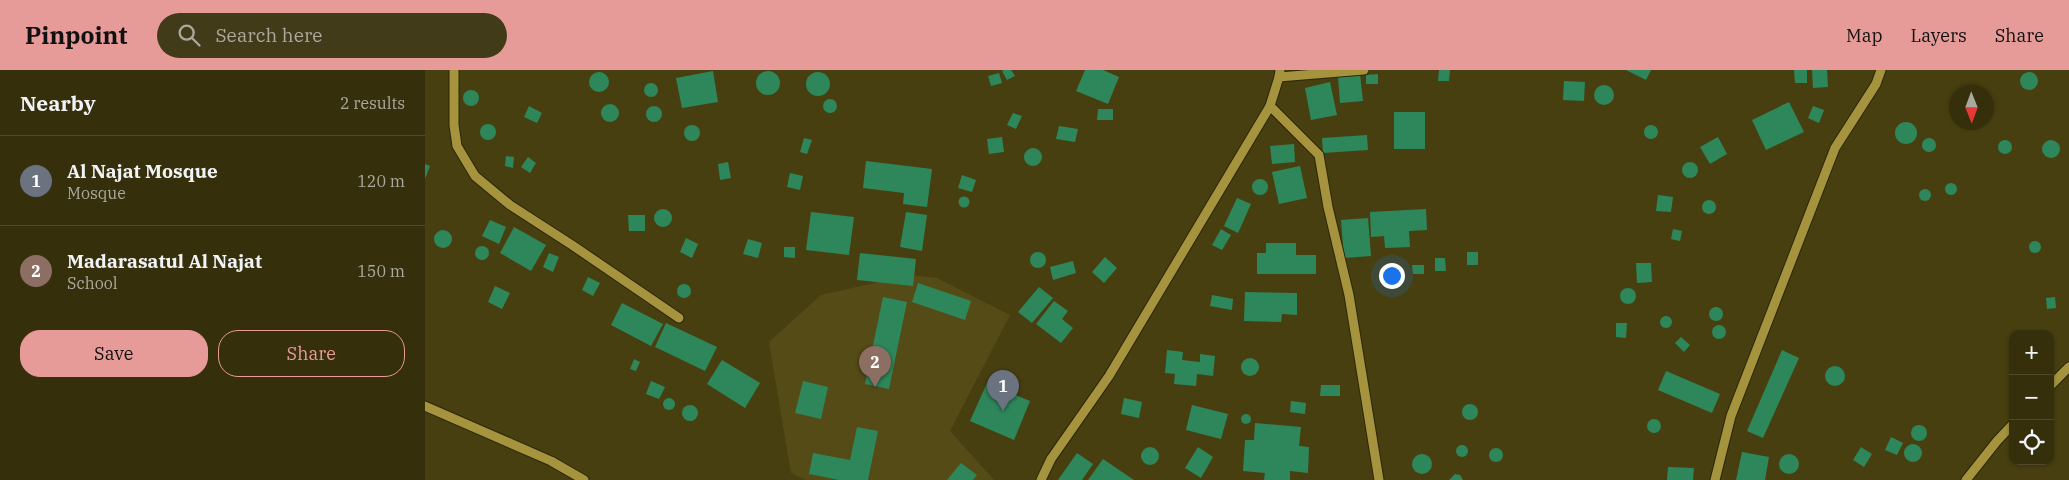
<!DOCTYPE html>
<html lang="en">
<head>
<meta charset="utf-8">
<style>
	body { margin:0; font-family:"IBM Plex Serif",serif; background:#413b1a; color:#f1f3f6 }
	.controls { position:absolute; right:15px; bottom:15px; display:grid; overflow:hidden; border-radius:10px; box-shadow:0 1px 4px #0004 }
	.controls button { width:45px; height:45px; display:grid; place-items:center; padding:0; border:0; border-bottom:1px solid #504a2d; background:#362f0c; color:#f1f3f6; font:25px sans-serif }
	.compass { position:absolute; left:1524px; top:15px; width:45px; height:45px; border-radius:50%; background:#362f0c; box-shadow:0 1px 4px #0004; rotate:179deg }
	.you { position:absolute; left:966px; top:205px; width:18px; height:18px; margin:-12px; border:4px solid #fff; border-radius:50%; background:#1a73e8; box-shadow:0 0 0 8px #1a73e833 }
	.badge { display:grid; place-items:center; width:32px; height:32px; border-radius:50%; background:#e69b98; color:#fff; font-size:16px; font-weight:700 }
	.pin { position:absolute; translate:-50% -41px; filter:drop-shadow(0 1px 2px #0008) }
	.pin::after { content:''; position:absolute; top:26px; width:18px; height:15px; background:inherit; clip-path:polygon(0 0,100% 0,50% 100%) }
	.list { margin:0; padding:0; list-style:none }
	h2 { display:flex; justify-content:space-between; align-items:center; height:65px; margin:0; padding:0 20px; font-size:21px }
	h2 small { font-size:16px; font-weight:400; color:#aaa99d }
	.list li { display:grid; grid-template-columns:32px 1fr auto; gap:15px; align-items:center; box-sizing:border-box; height:90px; padding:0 20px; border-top:1px solid #504a2d }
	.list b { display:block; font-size:19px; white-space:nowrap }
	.list p { margin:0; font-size:16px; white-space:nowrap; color:#aaa99d }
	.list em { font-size:16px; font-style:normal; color:#aaa99d }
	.actions { display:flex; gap:10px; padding:15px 20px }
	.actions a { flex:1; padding:11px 0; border:1px solid #e69b98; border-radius:20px; text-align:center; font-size:18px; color:#e69b98 }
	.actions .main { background:#e69b98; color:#111 }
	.icon { flex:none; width:28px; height:28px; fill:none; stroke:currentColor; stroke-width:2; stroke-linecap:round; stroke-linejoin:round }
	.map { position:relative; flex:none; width:1644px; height:410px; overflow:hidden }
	header { display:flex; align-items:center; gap:30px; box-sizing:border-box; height:70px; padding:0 25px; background:#e69b98; color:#111 }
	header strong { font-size:24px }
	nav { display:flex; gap:28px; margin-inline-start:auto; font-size:18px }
	.search { width:350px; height:45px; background:#413b1a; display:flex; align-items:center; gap:12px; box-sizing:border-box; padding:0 18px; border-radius:28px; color:#aaa99d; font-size:19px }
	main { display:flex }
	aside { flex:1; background:#362f0c }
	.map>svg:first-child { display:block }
	.built { fill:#554b17 }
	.building { fill:#2e875a }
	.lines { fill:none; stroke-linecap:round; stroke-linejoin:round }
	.minor-casing { stroke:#2b260a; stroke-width:11 }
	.minor { stroke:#a5933d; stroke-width:9 }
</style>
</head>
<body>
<header>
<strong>Pinpoint</strong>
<div class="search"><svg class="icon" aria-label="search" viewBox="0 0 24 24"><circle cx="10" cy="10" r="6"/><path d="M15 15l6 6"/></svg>Search here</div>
<nav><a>Map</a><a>Layers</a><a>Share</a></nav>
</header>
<main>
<aside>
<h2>Nearby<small>2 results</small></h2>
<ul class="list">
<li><span class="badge" style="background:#6b7280">1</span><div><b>Al Najat Mosque</b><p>Mosque</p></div><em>120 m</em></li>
<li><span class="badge" style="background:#8d6e63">2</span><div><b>Madarasatul Al Najat</b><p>School</p></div><em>150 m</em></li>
</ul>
<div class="actions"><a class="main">Save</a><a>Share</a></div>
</aside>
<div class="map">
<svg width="1644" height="410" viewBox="0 0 1644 410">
	<rect width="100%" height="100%" fill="#483f10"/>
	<path class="built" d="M485,205L512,208L585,245L525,361L569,410H381L366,403L344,272L396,225Z"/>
	<g class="building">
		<path d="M579,0H586L590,6L582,10L577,1Z"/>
		<path d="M660,0H678L694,7L683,34L651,21Z"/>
		<path d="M1014,0H1025L1024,11H1013Z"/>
		<path d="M1201,0H1226L1221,10Z"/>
		<path d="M1369,0H1382V13H1370Z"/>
		<path d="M1387,0H1402L1403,17L1388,18Z"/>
		<circle cx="343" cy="13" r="12"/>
		<path d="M288,1L293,32L257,38L251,8Z"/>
		<circle cx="393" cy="14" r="12"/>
		<circle cx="174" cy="12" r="10"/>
		<circle cx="1604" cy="11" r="9"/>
		<path d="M574,3L577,13L566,16L563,6Z"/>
		<path d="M935,4L938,31L915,33L913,6Z"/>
		<path d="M953,4V14H941V5Z"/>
		<path d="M1139,11L1160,12L1159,31L1138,30Z"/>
		<path d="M905,12L912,45L886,50L880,18Z"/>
		<circle cx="226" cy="20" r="7"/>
		<circle cx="1179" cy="25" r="10"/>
		<circle cx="46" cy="28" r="8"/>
		<circle cx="405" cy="36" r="7"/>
		<path d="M1364,32L1379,62L1341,80L1327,50Z"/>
		<circle cx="185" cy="43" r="9"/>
		<path d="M104,36L117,43L112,53L99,47Z"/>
		<path d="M1388,36L1399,40L1394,53L1383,48Z"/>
		<circle cx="229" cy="44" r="8"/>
		<path d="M673,39H688V50H672Z"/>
		<rect x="969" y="42" width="31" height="37"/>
		<path d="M588,43L597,46L591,59L582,55Z"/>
		<circle cx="1481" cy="63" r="11"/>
		<circle cx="63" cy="62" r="8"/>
		<circle cx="1226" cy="62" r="7"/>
		<circle cx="267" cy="63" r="8"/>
		<path d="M634,56L653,59L650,72L631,69Z"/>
		<path d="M942,65L943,80L898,83L897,68Z"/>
		<path d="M577,67L579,82L564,84L562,69Z"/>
		<path d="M1293,67L1302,84L1285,94L1275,77Z"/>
		<circle cx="1504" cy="75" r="7"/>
		<path d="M379,68L387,70L382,84L375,82Z"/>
		<circle cx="1580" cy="77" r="7"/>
		<circle cx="1626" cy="79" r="9"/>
		<path d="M869,74L870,92L847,94L845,76Z"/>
		<circle cx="608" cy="87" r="9"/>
		<path d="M81,86L89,87L88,98L80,96Z"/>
		<path d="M103,87L111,93L105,103L96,97Z"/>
		<path d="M441,91L507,99L502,137L478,134L479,123L438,118Z"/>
		<circle cx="1265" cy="100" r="8"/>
		<path d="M303,92L306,108L295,110L293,94Z"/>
		<path d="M0,94L5,96L0,109Z"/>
		<path d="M875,96L882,128L854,134L847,102Z"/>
		<path d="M365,103L378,106L375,120L362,117Z"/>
		<path d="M537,105L551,110L547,122L533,118Z"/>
		<circle cx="835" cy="117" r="8"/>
		<circle cx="1526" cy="119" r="6"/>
		<circle cx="1500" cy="125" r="6"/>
		<path d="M1233,125L1248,127L1246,142L1231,141Z"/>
		<circle cx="539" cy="132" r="5.5"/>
		<path d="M812,128L826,134L813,163L799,156Z"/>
		<circle cx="1284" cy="137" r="7"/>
		<path d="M1001,139L1002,160L984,161L985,177L960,178L959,166L946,167L945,142Z"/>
		<circle cx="238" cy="148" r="9"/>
		<path d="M386,142L429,147L424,185L381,180Z"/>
		<path d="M481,142L502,145L497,181L475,177Z"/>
		<path d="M203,145H220V161H204Z"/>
		<path d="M943,148L946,186L919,188L916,150Z"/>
		<path d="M65,150L81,157L74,174L57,166Z"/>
		<path d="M89,157L121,175L106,201L75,183Z"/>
		<path d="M796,159L806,165L797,180L787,175Z"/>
		<path d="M1248,159L1257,161L1255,171L1246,169Z"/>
		<circle cx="18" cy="169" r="9"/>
		<path d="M261,168L273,174L267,188L255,182Z"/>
		<path d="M323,169L337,173L333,188L318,184Z"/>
		<circle cx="1610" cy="177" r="6"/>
		<path d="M841,173H871V185H891V204H832V183H841Z"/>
		<circle cx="57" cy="183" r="7"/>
		<path d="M359,177H370V188L359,187Z"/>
		<rect x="1042" y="182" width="11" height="13"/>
		<circle cx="613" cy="190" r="8"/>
		<path d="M124,183L134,187L128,202L118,197Z"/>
		<path d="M435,183L491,189L488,216L432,210Z"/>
		<path d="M680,187L692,198L679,213L667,202Z"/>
		<path d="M1010,188H1020L1021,201H1010Z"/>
		<path d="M648,191L651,203L628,210L625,197Z"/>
		<path d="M1211,193H1226L1227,212L1212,213Z"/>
		<path d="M987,195H999V204H988Z"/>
		<path d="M163,207L175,213L168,226L157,220Z"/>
		<path d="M493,213L546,231L540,250L487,232Z"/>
		<circle cx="259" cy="221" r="7"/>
		<path d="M70,216L85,223L77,239L63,232Z"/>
		<path d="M614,217L628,228L607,253L593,242Z"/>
		<circle cx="1203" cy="226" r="8"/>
		<path d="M820,222L872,223V245L857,244L856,252L819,251Z"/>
		<path d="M787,225L808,229L807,240L785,236Z"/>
		<path d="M458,227L482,232L464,319L440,314Z"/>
		<path d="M1630,227L1631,238L1622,239L1621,228Z"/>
		<path d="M629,231L643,241L637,249L648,258L636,273L611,254Z"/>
		<path d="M197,233L238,254L226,276L186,255Z"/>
		<circle cx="1291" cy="244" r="7"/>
		<circle cx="1241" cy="252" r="6"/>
		<path d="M241,253L292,277L280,301L230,277Z"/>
		<path d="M1191,253H1202L1201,268L1191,267Z"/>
		<circle cx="1294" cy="262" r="7"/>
		<path d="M1256,267L1265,275L1259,282L1250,273Z"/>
		<path d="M742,280L758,282L757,290L775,292V284L790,286L788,306L772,304L771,316L749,314L750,304L740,303Z"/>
		<path d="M1357,280L1374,288L1338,368L1322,361Z"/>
		<circle cx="825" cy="297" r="9"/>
		<path d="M209,289L215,292L211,301L205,299Z"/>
		<path d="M297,290L335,313L320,338L282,314Z"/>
		<circle cx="1410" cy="306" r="10"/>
		<path d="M1241,301L1295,324L1287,343L1233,320Z"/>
		<path d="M226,311L240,317L234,329L221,324Z"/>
		<path d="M378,311L403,317L396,349L370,343Z"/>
		<path d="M562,313L605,331L589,370L545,351Z"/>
		<path d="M896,315H915V326H895Z"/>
		<path d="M699,328L717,332L714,348L696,344Z"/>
		<circle cx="244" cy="334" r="6"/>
		<path d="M866,331L881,333L880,344L865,342Z"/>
		<circle cx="1045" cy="342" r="8"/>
		<circle cx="265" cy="343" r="8"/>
		<path d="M767,335L803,344L796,369L761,360Z"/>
		<circle cx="821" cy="349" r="5"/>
		<circle cx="1229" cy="356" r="7"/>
		<path d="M830,353L876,357L874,376L884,377L883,403L865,401V410H839L840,403L818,401L820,370H829Z"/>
		<circle cx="1494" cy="363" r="8"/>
		<path d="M432,357L453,361L443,410H414L384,404L388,383L425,390Z"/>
		<path d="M1466,367L1478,373L1472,385L1460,380Z"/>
		<circle cx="1488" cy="383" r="9"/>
		<circle cx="1037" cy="381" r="6"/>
		<circle cx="725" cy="386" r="9"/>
		<path d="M773,377L788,387L776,408L760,398Z"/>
		<path d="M1436,377L1447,384L1439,397L1428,390Z"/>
		<circle cx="1071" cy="385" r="7"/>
		<path d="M1317,382L1344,387L1340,410H1311Z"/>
		<path d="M652,383L668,394L657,410H633Z"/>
		<circle cx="997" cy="394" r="10"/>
		<circle cx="1364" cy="394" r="10"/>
		<path d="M678,389L709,410H663Z"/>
		<path d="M536,393L552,405L548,410H522Z"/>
		<path d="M1243,397L1269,398L1268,410H1242Z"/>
		<path d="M1030,404L1035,405L1038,410H1024Z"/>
	</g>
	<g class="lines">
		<g class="minor-casing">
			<g id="minor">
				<path d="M29,0V55L32,76L50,106L85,135L147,175L254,248"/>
				<path d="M854,7L939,0"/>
				<path d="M845,36L894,85L903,137L924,225L954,410"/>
				<path d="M1625,316L1644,297"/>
				<path d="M0,336L126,391L159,410"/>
				<path d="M616,410L626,389L684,306L845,36L854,7L855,0"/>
				<path d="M1290,410L1306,346L1410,78L1451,14L1456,0"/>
				<path d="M1541,410L1572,371L1588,354"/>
			</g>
		</g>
		<use href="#minor" class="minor"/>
	</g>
</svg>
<div class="controls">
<button>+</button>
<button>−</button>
<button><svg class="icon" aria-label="locate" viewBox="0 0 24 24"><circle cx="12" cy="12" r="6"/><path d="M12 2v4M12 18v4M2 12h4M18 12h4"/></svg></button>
</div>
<svg class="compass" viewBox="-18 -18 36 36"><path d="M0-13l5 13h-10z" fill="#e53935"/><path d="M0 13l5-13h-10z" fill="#aaa99d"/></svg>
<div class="you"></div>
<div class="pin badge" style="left:578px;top:341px;background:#6b7280">1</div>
<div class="pin badge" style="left:450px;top:317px;background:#8d6e63">2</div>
</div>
</main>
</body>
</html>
